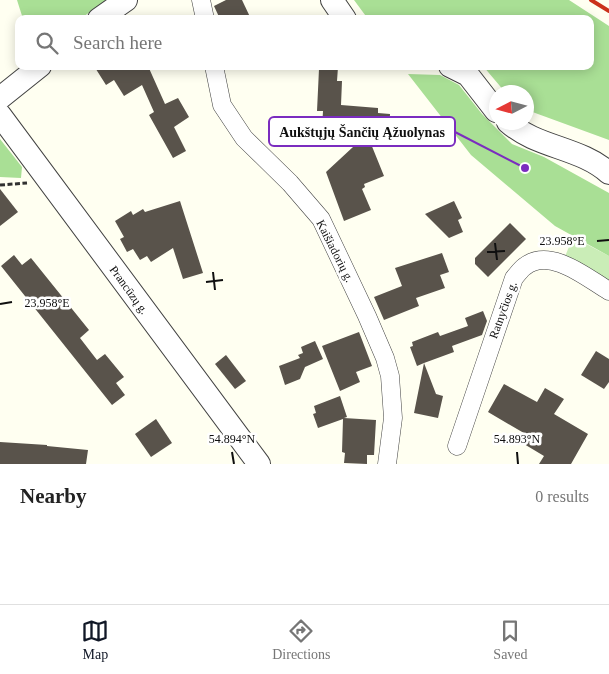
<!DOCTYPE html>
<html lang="en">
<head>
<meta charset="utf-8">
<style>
	body { margin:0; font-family:"Times New Roman",serif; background:#f6f6f6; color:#222 }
	.compass { position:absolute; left:489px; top:85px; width:45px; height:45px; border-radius:50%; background:#fff; box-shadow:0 2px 12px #0003; rotate:264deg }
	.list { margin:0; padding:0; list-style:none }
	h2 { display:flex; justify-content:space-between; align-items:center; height:65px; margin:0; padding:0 20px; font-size:21px }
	h2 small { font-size:16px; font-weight:400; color:#767676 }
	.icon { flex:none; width:28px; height:28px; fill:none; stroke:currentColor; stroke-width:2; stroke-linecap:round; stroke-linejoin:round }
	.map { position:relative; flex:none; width:609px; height:464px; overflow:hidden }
	.search { position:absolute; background:#fff; box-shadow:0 2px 12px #0003; left:15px; right:15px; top:15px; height:55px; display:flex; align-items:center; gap:12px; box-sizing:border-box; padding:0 18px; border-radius:10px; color:#767676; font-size:19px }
	.sheet { height:140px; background:#fff }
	nav { display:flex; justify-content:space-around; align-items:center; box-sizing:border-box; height:70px; border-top:1px solid #e0e0e0; background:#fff; font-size:14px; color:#767676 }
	nav a { display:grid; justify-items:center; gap:2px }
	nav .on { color:#111827 }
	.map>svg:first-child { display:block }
	.green { fill:#caedb7 }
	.forest { fill:#a9df95 }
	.building { fill:#59534b }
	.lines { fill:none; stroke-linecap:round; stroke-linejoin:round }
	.minor-casing { stroke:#424242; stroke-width:19 }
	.tertiary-casing { stroke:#424242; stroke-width:24 }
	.path { stroke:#313131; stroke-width:3; stroke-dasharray:5 2.5; stroke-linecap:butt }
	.minor { stroke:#fff; stroke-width:18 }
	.tertiary { stroke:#fff; stroke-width:22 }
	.rail { stroke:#cb321b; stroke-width:4 }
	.ticks { fill:none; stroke:#0f0f0f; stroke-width:2 }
	.labels { text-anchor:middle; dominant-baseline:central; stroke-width:5; stroke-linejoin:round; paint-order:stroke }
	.street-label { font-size:12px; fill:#0f0f0f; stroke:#fff }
	.ticks-label { font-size:12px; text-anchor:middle; fill:#0f0f0f; stroke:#fff; stroke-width:5; stroke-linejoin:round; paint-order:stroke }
	.leader { fill:none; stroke:#7b2cbf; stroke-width:2 }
	.callout-dot { fill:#7b2cbf; stroke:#fff; stroke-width:2 }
	.callout { fill:#fff; stroke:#7b2cbf; stroke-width:2 }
	.callout-label { font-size:14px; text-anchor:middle; font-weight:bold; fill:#0f0f0f }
</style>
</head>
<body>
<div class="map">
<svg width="609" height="464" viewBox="0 0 609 464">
	<rect width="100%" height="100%" fill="#fffff1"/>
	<path class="green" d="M573,237L609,256V285L564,259Z"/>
	<g class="forest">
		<path d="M17,0H107L80,19H23Z"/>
		<path d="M354,0H569L609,26V140L527,110L526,92H505L483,66H590V19H368Z"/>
		<path d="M408,74L440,75L459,85L482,114L512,144L544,157L609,193V256L555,226L471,155Z"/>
		<path d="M0,139L22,167L21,178L0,177Z"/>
	</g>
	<g class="building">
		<path d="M226,0H242L251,19H220L214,6Z"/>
		<path d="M94,66H148L165,104L178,98L189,117L174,127L186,151L173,158L149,115L154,112L142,85L124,96L114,80L106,85Z"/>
		<path d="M327,66L338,67L337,81H342L341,105L378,108V113L390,114L389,134L381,133V139H369L384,176L364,184L365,187L362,189L371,210L344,221L326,172L353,147L321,145L323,111H317L319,69Z"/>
		<path d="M0,189L18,212L0,226Z"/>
		<path d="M180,201L203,273L183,279L173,248L151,262L147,256L140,260L133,249L127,252L120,239L124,237L115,221L131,211L133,215L143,209L145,212Z"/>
		<path d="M454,201L462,218L458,220L463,232L449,238L425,214Z"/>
		<path d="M510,223L526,239L488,277L475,264V258Z"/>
		<path d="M442,253L449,272L440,275L445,288L416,298L419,306L384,320L374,297L402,286L395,268Z"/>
		<path d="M14,255L22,265L31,258L89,330L80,338L97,360L105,354L124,377L116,383L125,395L112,405L1,266Z"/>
		<path d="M483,311L487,321L482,335L452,346L454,352L424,363L436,394L443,396L438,418L414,413L424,363L417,366L410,347L413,346L412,342L438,332L440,336L468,326L465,318Z"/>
		<path d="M359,332L372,366L356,372L360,382L340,391L322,346Z"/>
		<path d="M315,341L323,359L305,367L300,379L285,385L279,366L300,358L298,355L303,353L301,347Z"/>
		<path d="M596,351L609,359V382L604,389L581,375Z"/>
		<path d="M226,355L246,381L235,389L215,364Z"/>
		<path d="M504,384L537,402L545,388L564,399L554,414L588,434L571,464H539L544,456L524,444L529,436L488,412Z"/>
		<path d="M340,396L347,417L344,418L376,420L374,455H367V464L344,463L345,453L342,452L343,419L318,428L313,414L316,413L314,406Z"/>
		<path d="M156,419L172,443L151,457L135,434Z"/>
		<path d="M0,442L47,445V446L88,450L86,464H0Z"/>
	</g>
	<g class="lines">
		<g class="minor-casing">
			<g id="minor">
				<path d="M201,0L205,19"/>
				<path d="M214,66L222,105L244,138L290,183L321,219L367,316L385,358L390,376L393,418L387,464"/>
				<path d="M457,446L514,278C517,275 520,270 524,267C550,246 587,278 609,291"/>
			</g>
		</g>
		<g class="tertiary-casing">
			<g id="tertiary">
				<path d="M332,0L345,19"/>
				<path d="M99,19L126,0"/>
				<path d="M450,66L468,75L496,111"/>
				<path d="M0,98L40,66"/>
				<path d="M0,115L259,464"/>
				<path d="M508,122C537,148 580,147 609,173"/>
			</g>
		</g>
		<path class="path" d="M0,185L27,183"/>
		<use href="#minor" class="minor"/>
		<use href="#tertiary" class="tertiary"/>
		<path class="rail" d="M591,0L609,11"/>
	</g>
	<path class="ticks" d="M597,241L609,240M495,243L497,260M487,252L505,251M213,272L215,290M206,282L223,280M0,304L12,302M232,452L234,464M517,452L518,464"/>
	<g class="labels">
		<g class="street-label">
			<text transform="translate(335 251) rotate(63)">Kaišiadorių g.</text>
			<text transform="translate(129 290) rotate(54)">Prancūzų g.</text>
			<text transform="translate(503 310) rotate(-70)">Ratnyčios g.</text>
		</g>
	</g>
	<g class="ticks-label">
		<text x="562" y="245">23.958°E</text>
		<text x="47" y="307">23.958°E</text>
		<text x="232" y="443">54.894°N</text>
		<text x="517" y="443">54.893°N</text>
	</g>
	<path class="leader" d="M525 168L455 132"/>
	<circle class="callout-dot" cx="525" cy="168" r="5"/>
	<rect class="callout" x="269" y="117" width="186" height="29" rx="5"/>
	<g class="callout-label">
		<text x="362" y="137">Aukštųjų Šančių Ąžuolynas</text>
	</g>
</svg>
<svg class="compass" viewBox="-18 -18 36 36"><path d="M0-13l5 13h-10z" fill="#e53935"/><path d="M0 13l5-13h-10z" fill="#767676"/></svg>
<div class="search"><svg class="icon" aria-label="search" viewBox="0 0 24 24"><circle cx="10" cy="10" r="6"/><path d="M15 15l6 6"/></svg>Search here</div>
</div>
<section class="sheet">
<h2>Nearby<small>0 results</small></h2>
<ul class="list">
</ul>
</section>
<nav>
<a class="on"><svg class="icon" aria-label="map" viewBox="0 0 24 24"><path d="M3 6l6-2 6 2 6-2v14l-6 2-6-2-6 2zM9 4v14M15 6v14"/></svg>Map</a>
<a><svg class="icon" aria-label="directions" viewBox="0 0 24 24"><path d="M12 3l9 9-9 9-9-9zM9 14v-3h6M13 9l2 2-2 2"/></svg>Directions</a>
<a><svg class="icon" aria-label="saved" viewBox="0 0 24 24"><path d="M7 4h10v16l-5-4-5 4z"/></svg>Saved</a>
</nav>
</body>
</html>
